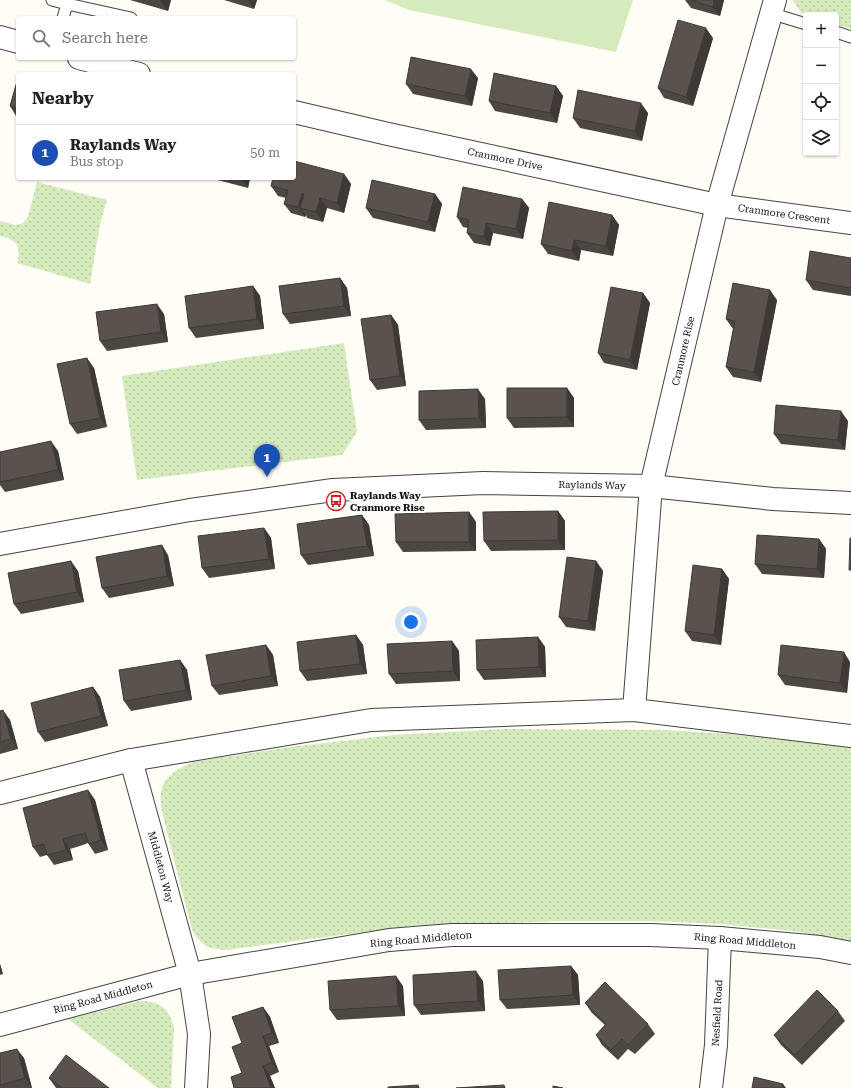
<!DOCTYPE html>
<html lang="en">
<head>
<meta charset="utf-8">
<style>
	body { margin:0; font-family:"Roboto Serif",serif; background:#f2f2f2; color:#222 }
	.controls { position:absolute; right:12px; top:12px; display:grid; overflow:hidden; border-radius:4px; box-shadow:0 1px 3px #0004 }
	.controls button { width:36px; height:36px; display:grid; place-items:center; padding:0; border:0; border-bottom:1px solid #e0e0e0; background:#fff; color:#222; font:20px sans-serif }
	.you { position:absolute; left:411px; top:622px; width:14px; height:14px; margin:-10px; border:3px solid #fff; border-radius:50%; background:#1a73e8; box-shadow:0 0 0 6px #1a73e833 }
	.badge { display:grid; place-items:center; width:26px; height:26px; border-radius:50%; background:#c4262e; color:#fff; font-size:13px; font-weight:700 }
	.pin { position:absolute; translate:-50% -33px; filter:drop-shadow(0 1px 2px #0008) }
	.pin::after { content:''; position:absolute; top:21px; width:14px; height:12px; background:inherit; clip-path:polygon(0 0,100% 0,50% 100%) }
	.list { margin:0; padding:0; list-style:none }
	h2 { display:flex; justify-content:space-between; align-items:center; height:52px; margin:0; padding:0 16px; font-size:17px }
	h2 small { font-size:13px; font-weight:400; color:#767676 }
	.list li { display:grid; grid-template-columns:26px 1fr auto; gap:12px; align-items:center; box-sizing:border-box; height:56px; padding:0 16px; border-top:1px solid #e0e0e0 }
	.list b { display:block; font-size:15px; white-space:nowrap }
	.list p { margin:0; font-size:13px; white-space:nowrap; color:#767676 }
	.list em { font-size:13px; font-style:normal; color:#767676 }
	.icon { flex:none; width:22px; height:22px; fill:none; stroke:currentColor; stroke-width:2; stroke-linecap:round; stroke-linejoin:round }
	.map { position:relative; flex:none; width:851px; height:1088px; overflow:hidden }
	.search { position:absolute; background:#fff; box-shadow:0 1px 3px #0004; left:16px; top:16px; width:280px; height:44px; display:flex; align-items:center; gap:10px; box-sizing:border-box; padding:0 14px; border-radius:4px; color:#767676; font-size:15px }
	.panel { position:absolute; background:#fff; box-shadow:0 1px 3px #0004; left:16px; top:72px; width:280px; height:108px; border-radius:4px }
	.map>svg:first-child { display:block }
	.grass { fill:url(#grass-dots) }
	.park { fill:#d5ebbd }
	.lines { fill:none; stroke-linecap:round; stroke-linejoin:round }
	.service-casing { stroke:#444; stroke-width:13 }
	.minor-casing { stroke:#444; stroke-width:24 }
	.tertiary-casing { stroke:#444; stroke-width:24 }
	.service { stroke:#fff; stroke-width:11 }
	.minor { stroke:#fff; stroke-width:22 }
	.tertiary { stroke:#fff; stroke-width:22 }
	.wall { fill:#4d4742 }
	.shaded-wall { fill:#3f3936 }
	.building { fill:#5a524d; stroke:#3f3936 }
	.labels { text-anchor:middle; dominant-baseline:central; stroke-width:4; stroke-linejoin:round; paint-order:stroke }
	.street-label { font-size:10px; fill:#111; stroke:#fff }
	.poi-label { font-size:10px; font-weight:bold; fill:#111; stroke:#fff; text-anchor:start }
</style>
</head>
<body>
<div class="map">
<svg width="851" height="1088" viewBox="0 0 851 1088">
	<defs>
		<pattern id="grass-dots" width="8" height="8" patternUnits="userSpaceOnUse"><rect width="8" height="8" fill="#d5ebbd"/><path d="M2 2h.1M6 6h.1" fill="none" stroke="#b6c8a1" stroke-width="1.8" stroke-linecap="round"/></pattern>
	</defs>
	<rect width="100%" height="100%" fill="#fffdf5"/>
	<g class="grass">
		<path d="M793,0H851V29L836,24V15H807L801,13Z"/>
		<path d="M37,182L107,200L100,224L90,284L17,263L19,255L17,244L8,238L0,236V221L15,225L23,223L28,217Z"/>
		<path d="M344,343L357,432L342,455L137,480L122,376Z"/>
		<path d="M505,729L663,730L729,734L851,747V941L792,931L720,924L656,921H563L411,926L226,950C206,948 203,947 192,930L162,812C161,806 160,798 161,792C163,777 179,768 193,762L290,747L394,735Z"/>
		<path d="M140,1001C160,1001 169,1008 174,1028L171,1088H158L68,1019Z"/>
	</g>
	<path class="park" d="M385,0H633L616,52L409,10Z"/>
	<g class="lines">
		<g class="service-casing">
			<g id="service">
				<path d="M52,0L67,4"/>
				<path d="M770,13L806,24"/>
				<path d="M63,18L67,4L131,18"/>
				<path d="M836,32L851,37"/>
			</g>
		</g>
		<g class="minor-casing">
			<g id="minor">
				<path d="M0,37L18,42"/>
				<path d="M79,58L139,74"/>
				<path d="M294,112L388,134L717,205L851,223"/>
				<path d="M0,544L190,510L333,490L483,483L651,486L773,499L851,503"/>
				<path d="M634,710L651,486L717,205L775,0"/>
				<path d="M131,760L190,974L199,1034L196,1088"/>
				<path d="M0,793L131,760L371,720L634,710L851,736"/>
				<path d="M711,1088L716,1045L720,938"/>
			</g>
		</g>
		<g class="tertiary-casing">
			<path id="tertiary" d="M0,1025L190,974L389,940L452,935H650L720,938L820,947L851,953"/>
		</g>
		<use href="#service" class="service"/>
		<use href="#minor" class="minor"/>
		<use href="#tertiary" class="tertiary"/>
	</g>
	<g class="wall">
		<path d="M130,0H171L168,11Z"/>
		<path d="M224,0H257L254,9Z"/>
		<path d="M685,0H724L720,16L691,8Z"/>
		<path d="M713,38L693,106L664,98L658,88Z"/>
		<path d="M18,78V117L16,116L10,106Z"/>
		<path d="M478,78L472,106L413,94L406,84Z"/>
		<path d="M556,86L563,96L557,123L495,111L489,101Z"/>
		<path d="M648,113L642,141L580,128L573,118Z"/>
		<path d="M344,174L351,184L344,213L327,208L323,222L307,218L306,215L305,217L291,213L284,204L286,198L278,196L271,186Z"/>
		<path d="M210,178H250L248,188Z"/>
		<path d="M435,194L442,204L435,232L373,218L366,208Z"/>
		<path d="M522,199L529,208L523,239L493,233L490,246L474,243L467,233L468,228L463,227L457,217Z"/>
		<path d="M612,215L619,225L613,256L581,250L579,261L548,254L541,244Z"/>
		<path d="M851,258V296L813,290L806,280Z"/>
		<path d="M340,278L347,288L351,316L290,324L283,314Z"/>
		<path d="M253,286L260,296L264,329L196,338L189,328Z"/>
		<path d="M643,293L650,303L637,370L604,363L598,353Z"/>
		<path d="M777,300L761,382L733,377L726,367L733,329L726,319Z"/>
		<path d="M164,314L168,342L107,351L100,341Z"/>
		<path d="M391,315L398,325L406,386L377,390L370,380Z"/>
		<path d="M94,368L107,427L77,434L70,424Z"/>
		<path d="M567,388L574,398V427L514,428L507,418Z"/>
		<path d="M485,399L486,428L426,430L419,420Z"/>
		<path d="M848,421L845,450L781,444L774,434Z"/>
		<path d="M58,451L64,480L5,492L0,485V452Z"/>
		<path d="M558,511L565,521V550L491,551L484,541Z"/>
		<path d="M469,512L476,522V551L403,552L396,542Z"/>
		<path d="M362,515L369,525L374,556L308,565L301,555Z"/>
		<path d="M264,528L271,538L275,569L209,578L202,568Z"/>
		<path d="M819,539L826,549L824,578L762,574L755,564Z"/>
		<path d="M168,555L174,586L109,598L102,588Z"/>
		<path d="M596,561L603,571L595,631L566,627L559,617Z"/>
		<path d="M722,569L729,579L721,645L692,641L685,631Z"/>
		<path d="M78,571L84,602L21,614L14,604Z"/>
		<path d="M356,635L363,645L367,674L307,681L300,671Z"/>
		<path d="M538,637L545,647L546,677L484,680L477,670Z"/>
		<path d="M452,641L459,651L460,681L396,684L389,674Z"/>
		<path d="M266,645L273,655L278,686L219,695L212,686Z"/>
		<path d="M180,660L187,670L192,700L131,711L124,701Z"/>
		<path d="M850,662L847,693L785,685L778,675Z"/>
		<path d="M93,687L100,697L108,726L45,742L38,732Z"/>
		<path d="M0,711L10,720L18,749L0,754Z"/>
		<path d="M88,790L95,800L108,850L95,854L88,843L83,845L70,849L73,860L54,865L47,855L40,857L33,847Z"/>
		<path d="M0,964L3,974L0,975Z"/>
		<path d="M571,966L578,975L580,1005L507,1009L500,1000Z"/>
		<path d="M483,981L485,1011L421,1015L414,1005Z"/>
		<path d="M403,986L405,1016L337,1020L330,1010Z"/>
		<path d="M585,1003L648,1024L655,1034L635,1054L628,1049L618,1060L602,1045L596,1035L605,1025L592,1013Z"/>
		<path d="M263,1007L270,1017L279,1043L269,1046L279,1072L270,1076L275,1088H234L242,1073V1043Z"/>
		<path d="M838,1011L845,1021L802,1065L781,1045L774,1035Z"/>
		<path d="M0,1053L24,1058L32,1088H0Z"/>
		<path d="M49,1078L109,1088H56Z"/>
	</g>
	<g class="shaded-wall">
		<path d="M160,0H171L168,11Z"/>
		<path d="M248,0H257L254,9Z"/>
		<path d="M714,0H724L720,16L713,7Z"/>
		<path d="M706,28L713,38L693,106L686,97Z"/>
		<path d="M471,69L478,78L472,106L465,96Z"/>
		<path d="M556,86L563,96L557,123L550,113Z"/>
		<path d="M641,103L648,113L642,141L635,131Z"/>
		<path d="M344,174L351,184L344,213L337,203Z"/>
		<path d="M241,178H250L248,188Z"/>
		<path d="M302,193L309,203L300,208L306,215L305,217L298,207Z"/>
		<path d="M435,194L442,204L435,232L428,222Z"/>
		<path d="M320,198L327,208L323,222L316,212Z"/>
		<path d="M522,199L529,208L523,239L516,229Z"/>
		<path d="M612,215L619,225L613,256L606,246Z"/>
		<path d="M486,223L493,233L490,246L484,237Z"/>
		<path d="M574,240L581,250L579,261L572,251Z"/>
		<path d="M340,278L347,288L351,316L344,306Z"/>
		<path d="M253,286L260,296L264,329L257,319Z"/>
		<path d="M770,290L777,300L761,382L754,372Z"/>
		<path d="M643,293L650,303L637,370L630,360Z"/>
		<path d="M157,304L164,314L168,342L161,332Z"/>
		<path d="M391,315L398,325L406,386L400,376Z"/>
		<path d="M87,358L94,368L107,427L100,418Z"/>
		<path d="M567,388L574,398V427L567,417Z"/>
		<path d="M478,389L485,399L486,428L479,418Z"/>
		<path d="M841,411L848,421L845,450L838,440Z"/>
		<path d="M51,441L58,451L64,480L58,470Z"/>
		<path d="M558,511L565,521V550L558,540Z"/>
		<path d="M469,512L476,522V551L469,542Z"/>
		<path d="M362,515L369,525L374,556L367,546Z"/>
		<path d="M264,528L271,538L275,569L269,559Z"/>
		<path d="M819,539L826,549L824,578L817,569Z"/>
		<path d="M162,545L168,555L174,586L167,576Z"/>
		<path d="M71,561L78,571L84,602L77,592Z"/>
		<path d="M596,561L603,571L595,631L588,621Z"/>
		<path d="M722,569L729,579L721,645L714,635Z"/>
		<path d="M356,635L363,645L367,674L360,664Z"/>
		<path d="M538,637L545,647L546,677L539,667Z"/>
		<path d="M452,641L459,651L460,681L453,671Z"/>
		<path d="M266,645L273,655L278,686L271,676Z"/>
		<path d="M844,652L850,662L847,693L840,683Z"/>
		<path d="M180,660L187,670L192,700L186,690Z"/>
		<path d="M93,687L100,697L108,726L101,716Z"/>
		<path d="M3,710L10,720L18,749L11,739Z"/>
		<path d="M88,790L95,800L108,850L101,840Z"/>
		<path d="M63,839L70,849L73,860L66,850Z"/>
		<path d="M0,964L3,974L0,970Z"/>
		<path d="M571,966L578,975L580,1005L573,995Z"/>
		<path d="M476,971L483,981L485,1011L478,1001Z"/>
		<path d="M396,976L403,986L405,1016L398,1006Z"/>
		<path d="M263,1007L270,1017L279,1043L272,1033Z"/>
		<path d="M263,1036L269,1046L279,1072L272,1063Z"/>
		<path d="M17,1049L24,1058L32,1088L25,1078Z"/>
		<path d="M263,1066L270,1076L275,1088H271Z"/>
		<path d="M783,1084L786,1088H783Z"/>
	</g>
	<g class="building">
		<path d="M691,0H714L713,7Z"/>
		<path d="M678,20L706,28L686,97L658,88Z"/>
		<path d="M411,57L471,69L465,96L406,84Z"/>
		<path d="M494,73L556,86L550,113L489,101Z"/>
		<path d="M18,78V109L10,106Z"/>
		<path d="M578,90L641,103L635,131L573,118Z"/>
		<path d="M294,161L344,174L337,203L320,198L316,212L300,208L304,194L302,193L298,207L284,204L288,190L271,186L273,178H294Z"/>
		<path d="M372,180L435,194L428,222L366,208Z"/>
		<path d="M463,187L522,199L516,229L486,223L484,237L467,233L469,220L457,217Z"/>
		<path d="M549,202L612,215L606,246L574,240L572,251L541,244Z"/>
		<path d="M810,251L851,258V288L806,280Z"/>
		<path d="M340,278L344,306L283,314L279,286Z"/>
		<path d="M733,283L770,290L754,372L726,367L735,321L726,319Z"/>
		<path d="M253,286L257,319L189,328L185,296Z"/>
		<path d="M611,287L643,293L630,360L598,353Z"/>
		<path d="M157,304L161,332L100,341L96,312Z"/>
		<path d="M391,315L400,376L370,380L361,319Z"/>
		<path d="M87,358L100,418L70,424L57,364Z"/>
		<path d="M507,388H567V417L507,418Z"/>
		<path d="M478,389L479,418L419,420V391Z"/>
		<path d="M776,405L841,411L838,440L774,434Z"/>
		<path d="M51,441L58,470L0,482V452Z"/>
		<path d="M558,511V540L484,541L483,512Z"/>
		<path d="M469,512V542H396L395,514Z"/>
		<path d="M362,515L367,546L301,555L297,524Z"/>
		<path d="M264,528L269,559L202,568L198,536Z"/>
		<path d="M757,535L819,539L817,569L755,564Z"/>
		<path d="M850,538H851V570H849Z"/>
		<path d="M162,545L167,576L102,588L96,557Z"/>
		<path d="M567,557L596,561L588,621L559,617Z"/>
		<path d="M71,561L77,592L14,604L8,573Z"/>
		<path d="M693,565L722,569L714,635L685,631Z"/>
		<path d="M356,635L360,664L300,671L297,642Z"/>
		<path d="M538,637L539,667L477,670L476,640Z"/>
		<path d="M452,641L453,671L389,674L387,644Z"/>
		<path d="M266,645L271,676L212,686L206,655Z"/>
		<path d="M781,645L844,652L840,683L778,675Z"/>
		<path d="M180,660L186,690L124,701L119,670Z"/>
		<path d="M93,687L101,716L38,732L31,703Z"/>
		<path d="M3,710L11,739L0,742V711Z"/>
		<path d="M88,790L101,840L89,844L85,833L77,835L63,839L66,850L47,855L44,844L33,847L23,808Z"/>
		<path d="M571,966L573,995L500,1000L498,970Z"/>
		<path d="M476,971L478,1001L414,1005L413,975Z"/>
		<path d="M396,976L398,1006L330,1010L328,981Z"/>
		<path d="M605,982L648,1024L628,1045L622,1039L611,1050L596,1035L606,1024L585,1003Z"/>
		<path d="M817,990L838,1011L795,1055L774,1035Z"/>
		<path d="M263,1007L272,1033L263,1036L272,1063L263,1066L271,1088H234L231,1077L242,1073L232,1047L242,1043L232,1017Z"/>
		<path d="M17,1049L25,1078L0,1085V1053Z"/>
		<path d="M66,1055L109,1088H62L49,1078Z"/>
		<path d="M754,1077L783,1084V1088H752Z"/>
		<path d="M418,1085L419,1088H388V1087Z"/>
		<path d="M504,1085L505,1088H456Z"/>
		<path d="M553,1086L563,1088H553Z"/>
	</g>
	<defs>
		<g id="bus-ring" transform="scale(1)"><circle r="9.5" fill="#fff" stroke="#c4262e" stroke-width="1.5"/><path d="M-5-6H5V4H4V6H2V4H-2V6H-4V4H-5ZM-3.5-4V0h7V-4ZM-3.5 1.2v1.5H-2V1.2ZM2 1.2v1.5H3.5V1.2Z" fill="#c4262e"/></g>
	</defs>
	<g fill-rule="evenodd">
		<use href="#bus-ring" x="336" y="501"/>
	</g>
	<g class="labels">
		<g class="street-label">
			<text transform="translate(505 159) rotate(12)">Cranmore Drive</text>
			<text transform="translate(784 214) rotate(8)">Cranmore Crescent</text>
			<text transform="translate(683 351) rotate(-77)">Cranmore Rise</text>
			<text transform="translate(592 485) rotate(1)">Raylands Way</text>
			<text transform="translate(161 867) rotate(75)">Middleton Way</text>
			<text transform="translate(421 939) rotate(-5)">Ring Road Middleton</text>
			<text transform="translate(745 941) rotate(5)">Ring Road Middleton</text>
			<text transform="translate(103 997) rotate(-15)">Ring Road Middleton</text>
			<text transform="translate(717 1013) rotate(-87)">Nesfield Road</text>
		</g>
		<g class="poi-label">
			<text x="350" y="495">Raylands Way<tspan x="350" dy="12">Cranmore Rise</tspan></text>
		</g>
	</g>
</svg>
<div class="controls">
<button>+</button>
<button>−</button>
<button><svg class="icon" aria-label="locate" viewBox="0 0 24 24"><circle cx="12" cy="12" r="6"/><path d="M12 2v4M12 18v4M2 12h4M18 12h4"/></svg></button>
<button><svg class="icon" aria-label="layers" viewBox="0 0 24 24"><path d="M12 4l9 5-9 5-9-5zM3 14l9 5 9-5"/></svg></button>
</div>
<div class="you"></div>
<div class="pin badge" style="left:267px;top:477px;background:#1a4fb4">1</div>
<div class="search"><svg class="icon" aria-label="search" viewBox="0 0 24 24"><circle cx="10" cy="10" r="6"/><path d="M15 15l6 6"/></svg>Search here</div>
<section class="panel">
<h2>Nearby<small></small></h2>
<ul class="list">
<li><span class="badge" style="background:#1a4fb4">1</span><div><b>Raylands Way</b><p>Bus stop</p></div><em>50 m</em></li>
</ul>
</section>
</div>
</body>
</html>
